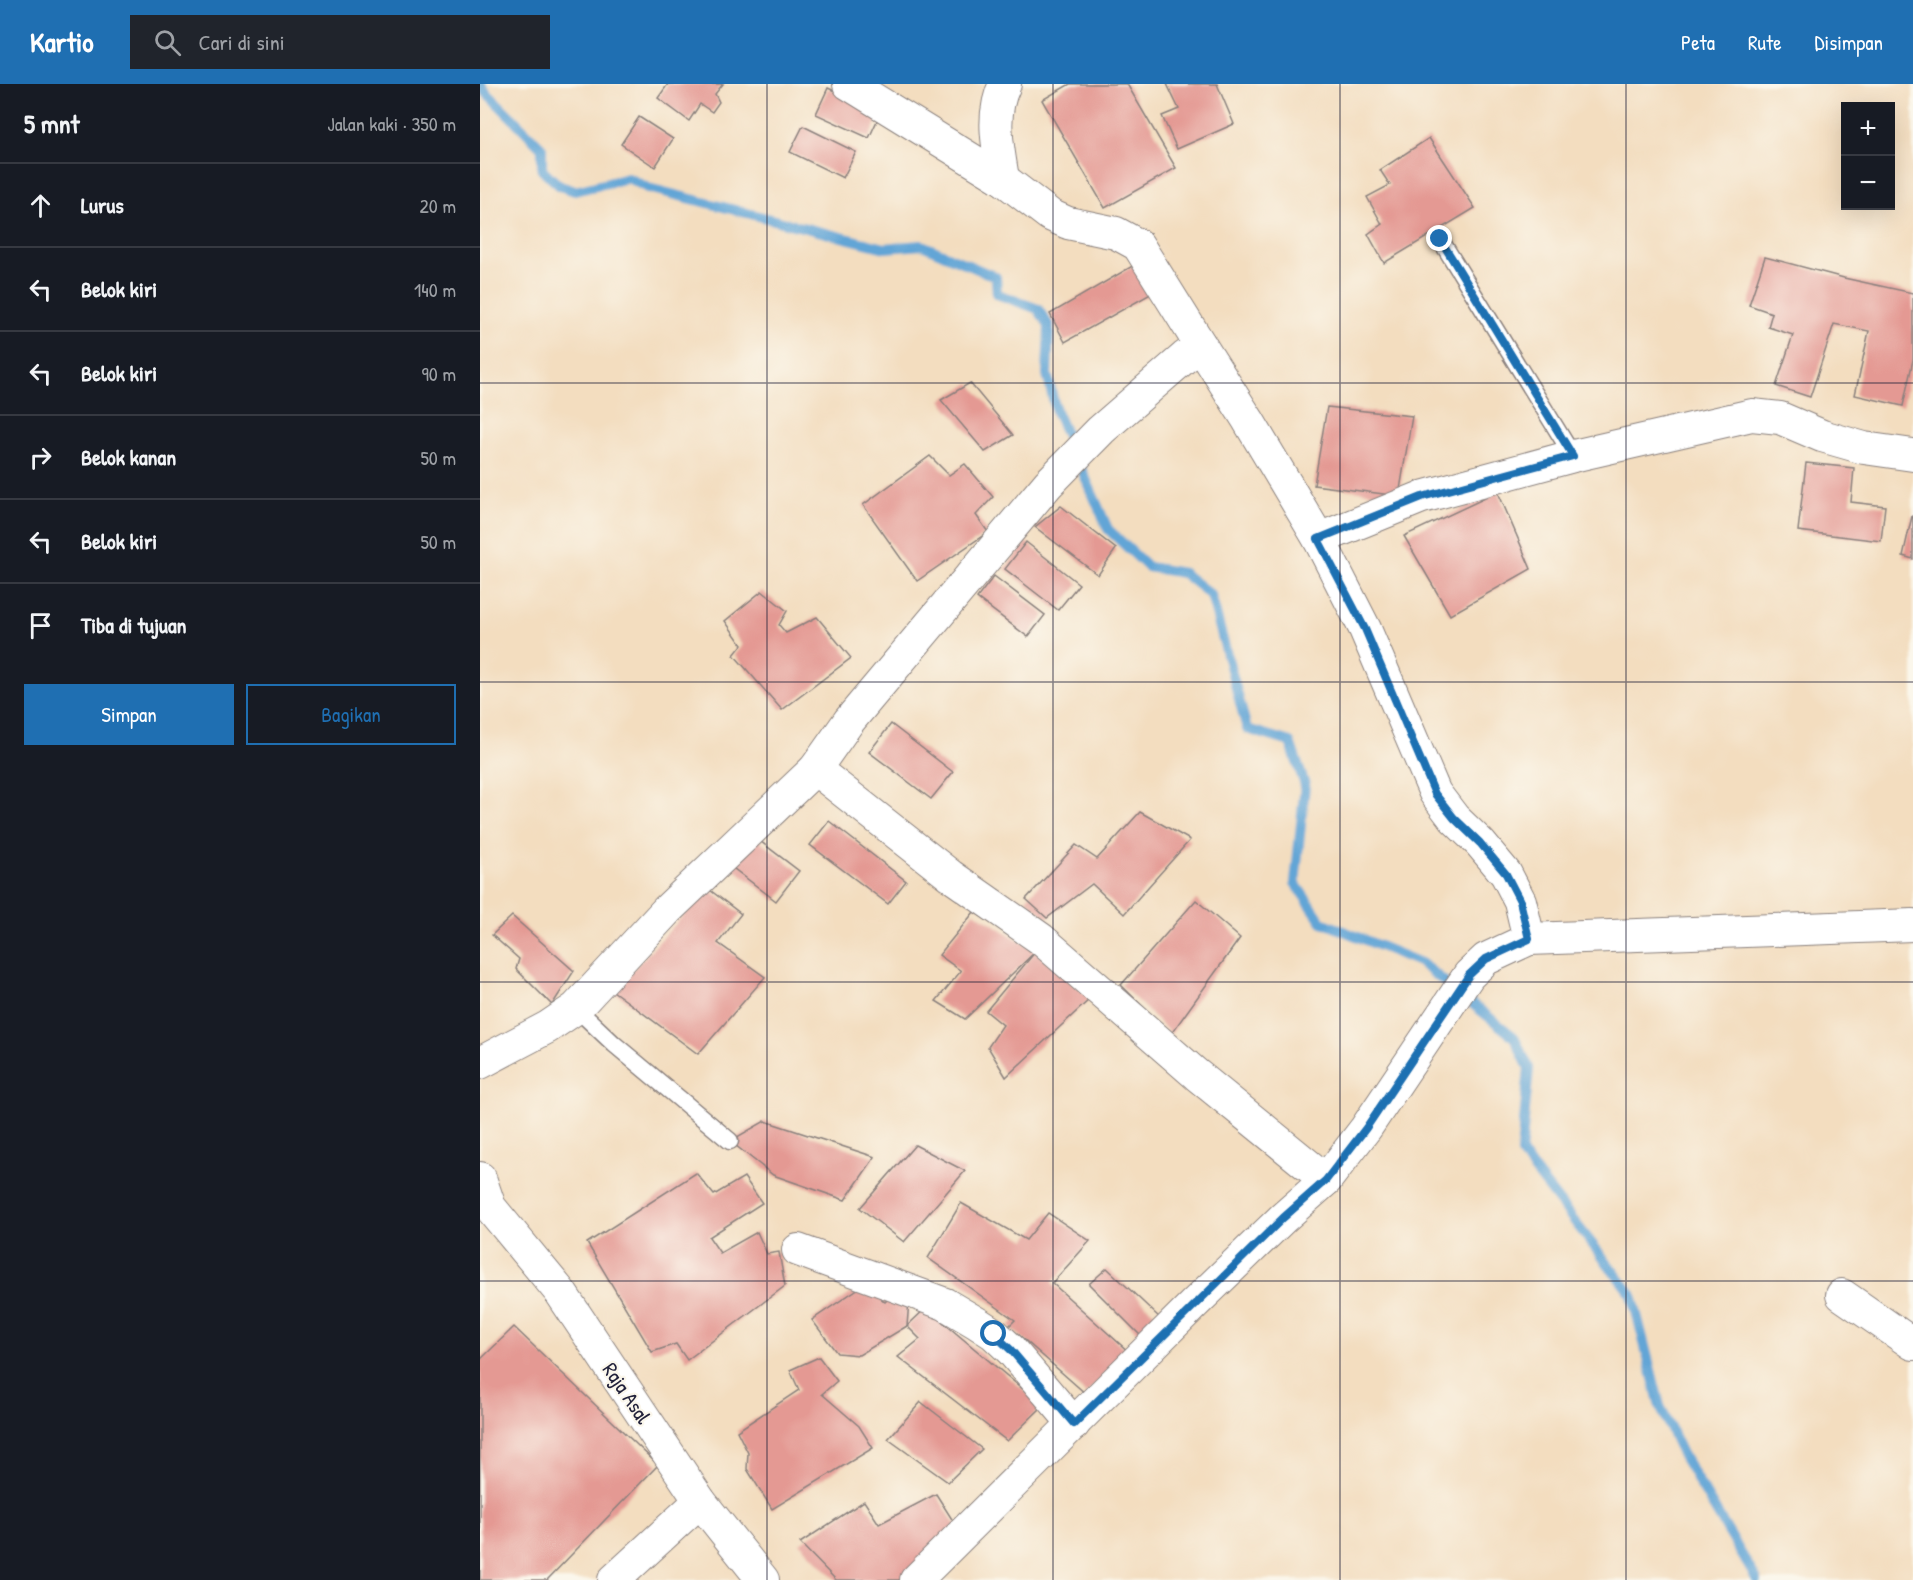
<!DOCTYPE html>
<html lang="id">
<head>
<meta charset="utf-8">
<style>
	body { margin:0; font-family:"Patrick Hand",sans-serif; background:#20242c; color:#f1f3f6 }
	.controls { position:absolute; right:18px; top:18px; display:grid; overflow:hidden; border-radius:0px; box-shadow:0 6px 24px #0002 }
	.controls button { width:54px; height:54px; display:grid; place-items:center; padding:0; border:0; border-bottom:2px solid #363941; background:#171b24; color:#f1f3f6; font:30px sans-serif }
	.stop { position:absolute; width:18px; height:18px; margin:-14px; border:4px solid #1f6fb2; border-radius:50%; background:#fff }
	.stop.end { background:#1f6fb2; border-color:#fff; box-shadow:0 2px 6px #0008 }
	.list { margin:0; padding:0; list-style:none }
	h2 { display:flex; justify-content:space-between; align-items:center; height:78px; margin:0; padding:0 24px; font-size:26px }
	h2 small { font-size:20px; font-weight:400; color:#9ea1a6 }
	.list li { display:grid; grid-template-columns:39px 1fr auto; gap:18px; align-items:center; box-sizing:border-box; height:84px; padding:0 24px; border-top:2px solid #363941 }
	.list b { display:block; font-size:22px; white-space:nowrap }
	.list em { font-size:20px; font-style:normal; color:#9ea1a6 }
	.actions { display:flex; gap:12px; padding:18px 24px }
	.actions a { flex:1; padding:14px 0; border:2px solid #1f6fb2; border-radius:0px; text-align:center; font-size:21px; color:#1f6fb2 }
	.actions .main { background:#1f6fb2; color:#fff }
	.icon { flex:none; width:33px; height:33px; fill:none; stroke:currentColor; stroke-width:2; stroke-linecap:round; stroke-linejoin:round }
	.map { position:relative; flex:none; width:1433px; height:1496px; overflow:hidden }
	header { display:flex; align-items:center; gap:36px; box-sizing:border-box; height:84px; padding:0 30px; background:#1f6fb2; color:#fff }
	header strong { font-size:28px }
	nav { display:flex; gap:33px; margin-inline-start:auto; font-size:21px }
	.search { width:420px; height:54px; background:#20242c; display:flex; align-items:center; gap:15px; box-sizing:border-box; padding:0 21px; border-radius:0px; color:#9ea1a6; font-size:22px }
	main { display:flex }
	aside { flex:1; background:#171b24 }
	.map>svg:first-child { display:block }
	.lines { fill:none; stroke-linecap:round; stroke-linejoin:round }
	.stream { stroke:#62a5d6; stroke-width:10 }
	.building { fill:#e49993 }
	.service-casing { stroke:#8a807d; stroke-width:19 }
	.minor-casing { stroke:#8a807d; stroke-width:34 }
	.service { stroke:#fff; stroke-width:16 }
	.minor { stroke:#fff; stroke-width:32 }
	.route { stroke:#1f6fb2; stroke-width:8 }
	.grid { fill:none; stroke:#22223b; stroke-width:1.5; stroke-opacity:0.55 }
	.labels { text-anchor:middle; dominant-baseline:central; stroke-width:4.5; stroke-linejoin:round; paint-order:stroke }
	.street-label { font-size:21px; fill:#22223b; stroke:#fbf7ec }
</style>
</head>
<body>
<header>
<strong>Kartio</strong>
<div class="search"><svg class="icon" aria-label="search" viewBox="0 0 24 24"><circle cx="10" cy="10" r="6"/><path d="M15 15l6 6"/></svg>Cari di sini</div>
<nav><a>Peta</a><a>Rute</a><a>Disimpan</a></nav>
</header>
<main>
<aside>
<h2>5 mnt<small>Jalan kaki · 350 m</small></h2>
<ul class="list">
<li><svg class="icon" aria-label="ahead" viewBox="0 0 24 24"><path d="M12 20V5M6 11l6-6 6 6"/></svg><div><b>Lurus</b></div><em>20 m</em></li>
<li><svg class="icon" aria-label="left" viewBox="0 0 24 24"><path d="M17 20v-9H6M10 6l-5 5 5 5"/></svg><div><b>Belok kiri</b></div><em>140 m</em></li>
<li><svg class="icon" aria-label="left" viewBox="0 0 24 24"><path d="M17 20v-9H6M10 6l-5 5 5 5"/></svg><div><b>Belok kiri</b></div><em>90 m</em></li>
<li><svg class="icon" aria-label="right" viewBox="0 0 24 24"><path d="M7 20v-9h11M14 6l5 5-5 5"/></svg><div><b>Belok kanan</b></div><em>50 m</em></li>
<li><svg class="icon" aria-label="left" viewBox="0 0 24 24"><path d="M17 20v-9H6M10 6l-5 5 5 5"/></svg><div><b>Belok kiri</b></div><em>50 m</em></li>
<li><svg class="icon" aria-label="arrive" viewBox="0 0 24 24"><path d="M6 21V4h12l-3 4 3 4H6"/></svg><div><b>Tiba di tujuan</b></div></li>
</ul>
<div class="actions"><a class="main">Simpan</a><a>Bagikan</a></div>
</aside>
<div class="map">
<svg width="1433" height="1496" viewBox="0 0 1433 1496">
	<rect width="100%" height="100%" fill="#fbf7ec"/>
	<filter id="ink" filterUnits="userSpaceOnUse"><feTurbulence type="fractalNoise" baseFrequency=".0167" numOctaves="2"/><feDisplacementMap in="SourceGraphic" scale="12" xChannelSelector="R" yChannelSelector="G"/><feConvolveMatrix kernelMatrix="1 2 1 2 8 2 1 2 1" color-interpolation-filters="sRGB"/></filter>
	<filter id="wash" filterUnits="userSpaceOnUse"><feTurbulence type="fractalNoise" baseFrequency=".008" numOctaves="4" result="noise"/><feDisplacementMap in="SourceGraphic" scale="24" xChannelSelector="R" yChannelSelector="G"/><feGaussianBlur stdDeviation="1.35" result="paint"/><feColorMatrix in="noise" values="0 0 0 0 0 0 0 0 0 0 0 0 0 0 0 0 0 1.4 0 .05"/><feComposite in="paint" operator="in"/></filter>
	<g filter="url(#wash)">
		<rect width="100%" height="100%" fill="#f3ddbf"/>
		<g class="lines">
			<path class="stream" d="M0,0L6,8L62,64V86L80,102L95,107L148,94L168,104L405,164L442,161L516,193L517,210L558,225L569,242L567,290L576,327L628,445L668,483L703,489L731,511L767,645L810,658L825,701L815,799L842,838L941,879L1034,953L1049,984L1041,1069L1152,1211L1180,1322L1203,1372L1277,1496"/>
		</g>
		<g id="blocks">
			<g class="building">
				<path d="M188,0H243L235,10L239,18L232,28L220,20L209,37L178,14Z"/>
				<path d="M590,0H647L696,84L625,124L562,16Z"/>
				<path d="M687,0H737L754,40L697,65L682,32L699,25Z"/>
				<path d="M348,4L401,28L389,54L336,30Z"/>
				<path d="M159,33L193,55L175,83L141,60Z"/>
				<path d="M323,42L376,68L363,94L310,68Z"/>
				<path d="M949,54L995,124L904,179L888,150L902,140L887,113L910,101L900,86Z"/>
				<path d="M1285,173L1364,194L1433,209V276L1423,322L1375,311L1389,247L1354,240L1330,313L1296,302L1313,251L1288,243L1292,229L1269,221Z"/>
				<path d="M661,177L676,207L585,258L570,230Z"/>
				<path d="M490,299L533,351L505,368L461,316Z"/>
				<path d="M847,323L932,332L919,412L834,401Z"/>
				<path d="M450,372L469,391L485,380L513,413L496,431L508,448L437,497L383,421Z"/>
				<path d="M1326,379L1374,384L1371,418L1405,422L1401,457L1318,447Z"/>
				<path d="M1018,408L1051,485L970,531L924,452Z"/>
				<path d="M581,422L636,465L618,491L555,443Z"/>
				<path d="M1432,432H1433V475L1423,472Z"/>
				<path d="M546,458L599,500L578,526L525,485Z"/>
				<path d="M514,492L565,531L548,553L497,514Z"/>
				<path d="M282,507L307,527L299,541L306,549L337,533L371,574L302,626L254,571L262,561L245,537Z"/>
				<path d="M411,640L473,688L451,715L389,668Z"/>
				<path d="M660,728L710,756L644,830L612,800L567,834L546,815L596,761L617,775Z"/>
				<path d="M349,737L426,797L408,820L330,761Z"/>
				<path d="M272,751L319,787L296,817L249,781Z"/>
				<path d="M226,803L261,830L238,859L285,893L218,970L133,907L202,833Z"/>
				<path d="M716,816L760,854L691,950L641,901Z"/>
				<path d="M494,828L556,867L485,935L456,917L481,887L459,871Z"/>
				<path d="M32,832L94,887L72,921L36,885L39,875L12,851Z"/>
				<path d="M556,867L611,914L526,993L508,963L523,941L506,927Z"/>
				<path d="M285,1037L395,1073L365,1116L293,1091L250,1057Z"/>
				<path d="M435,1061L485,1087L424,1158L380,1124Z"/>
				<path d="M216,1089L234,1111L264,1093L282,1119L229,1153L240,1169L277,1148L287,1170L299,1168L305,1202L207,1276L196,1260L172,1268L107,1159Z"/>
				<path d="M481,1119L546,1156L568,1129L610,1157L572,1199L650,1269L606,1310L529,1242L535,1236L448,1174Z"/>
				<path d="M627,1184L680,1234L665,1256L609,1200Z"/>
				<path d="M385,1200L405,1218L420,1203L429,1217L427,1242L379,1271L357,1269L332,1236Z"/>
				<path d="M446,1224L563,1322L527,1357L418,1273L440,1255L427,1242Z"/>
				<path d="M34,1243L178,1381L67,1496H0V1276Z"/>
				<path d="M339,1273L357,1297L342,1310L379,1342L393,1364L292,1425L267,1385L268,1369L257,1347L319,1306L310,1286Z"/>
				<path d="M441,1318L502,1365L468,1398L408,1355Z"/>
				<path d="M456,1410L482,1451L421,1496H356L320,1459L384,1417L399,1440Z"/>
			</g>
		</g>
	</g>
	<g filter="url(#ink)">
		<use href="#blocks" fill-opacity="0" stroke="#8a807d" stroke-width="1.5"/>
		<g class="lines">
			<g class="service-casing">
				<g id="service">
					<path d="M960,155L1093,372"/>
					<path d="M96,924L134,960L250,1057"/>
				</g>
			</g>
			<g class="minor-casing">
				<g id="minor">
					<path d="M369,0L523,95L570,131L588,139L636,149L658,161L721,262"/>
					<path d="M523,95C518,62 510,31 525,0"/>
					<path d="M839,455L942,413L1093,372L1272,331L1300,334L1342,352L1384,364L1433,371"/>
					<path d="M335,685L471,792L561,855L717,991L846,1096"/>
					<path d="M1049,855L1433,841"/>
					<path d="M0,979L68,943L96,924L187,826L335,685L369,637L568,400L621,346L705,273L721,262L768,336L839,455L885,545L955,709L974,734L1000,759L1026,790L1040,817L1049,855L1006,875L989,891L886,1044L846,1096L803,1134L714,1220L436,1496"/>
					<path d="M0,1094L10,1123L81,1209L220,1417L283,1496"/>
					<path d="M318,1166L465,1220L497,1239L514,1250L531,1266L594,1340"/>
					<path d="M1362,1211L1433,1260"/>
					<path d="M134,1496L220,1417"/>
				</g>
			</g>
			<use href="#service" class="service"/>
			<use href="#minor" class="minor"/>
		</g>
	</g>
	<g class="lines" filter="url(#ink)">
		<path class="route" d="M514,1250L531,1266L594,1340L803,1134L846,1096L886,1044L989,891L1006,875L1049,855L1040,817L1026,790L1000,759L974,734L955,710L885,545L838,455L942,413L1093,372L960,155"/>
	</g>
	<path class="grid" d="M287,0V1496M573,0V1496M860,0V1496M1146,0V1496M0,299H1433M0,598H1433M0,898H1433M0,1197H1433"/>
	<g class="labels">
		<g class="street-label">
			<text transform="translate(147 1309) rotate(56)">Raja Asal</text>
		</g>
	</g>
</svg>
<div class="controls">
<button>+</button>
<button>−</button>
</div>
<div class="stop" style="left:514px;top:1250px"></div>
<div class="stop end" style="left:960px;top:155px"></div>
</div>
</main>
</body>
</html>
